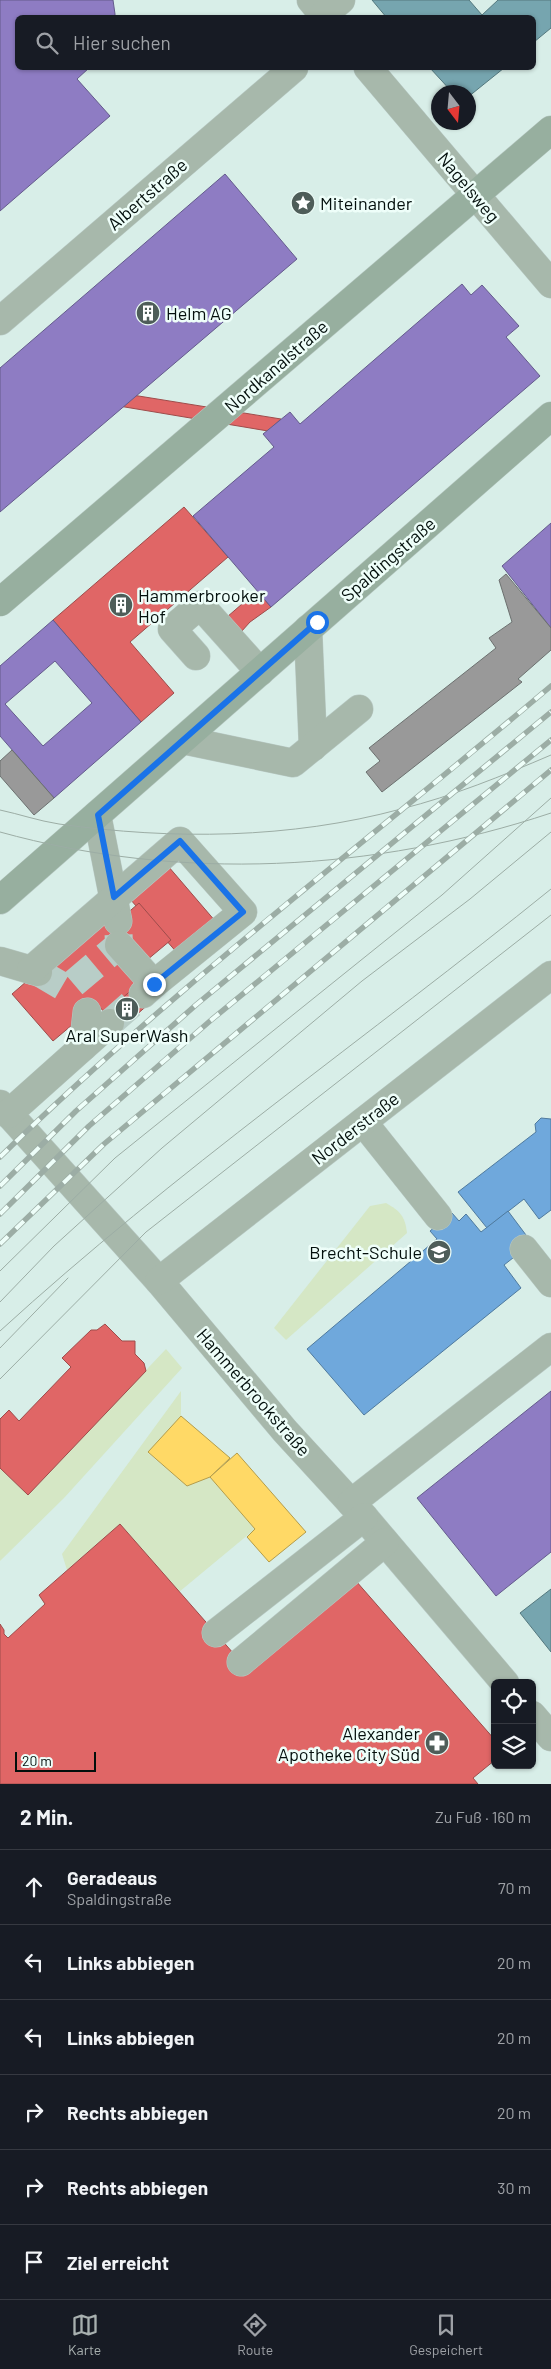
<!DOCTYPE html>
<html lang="de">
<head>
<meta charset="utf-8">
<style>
	body { margin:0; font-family:Barlow,sans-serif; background:#20242c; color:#f1f3f6 }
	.controls { position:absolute; right:15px; bottom:15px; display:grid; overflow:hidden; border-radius:8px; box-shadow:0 1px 4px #0004 }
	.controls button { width:45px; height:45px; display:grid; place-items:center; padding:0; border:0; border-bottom:1px solid #363941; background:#171b24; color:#f1f3f6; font:25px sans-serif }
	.compass { position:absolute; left:431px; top:85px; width:45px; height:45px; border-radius:50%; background:#171b24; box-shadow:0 1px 4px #0004; rotate:164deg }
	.scale { position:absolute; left:15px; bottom:12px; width:81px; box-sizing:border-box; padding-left:5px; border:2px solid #030f0c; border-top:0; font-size:14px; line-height:18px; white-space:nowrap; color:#030f0c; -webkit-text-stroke:4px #eefef9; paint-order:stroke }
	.stop { position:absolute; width:15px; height:15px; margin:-11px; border:4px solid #1a73e8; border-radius:50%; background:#fff }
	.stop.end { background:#1a73e8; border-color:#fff; box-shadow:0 1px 5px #0008 }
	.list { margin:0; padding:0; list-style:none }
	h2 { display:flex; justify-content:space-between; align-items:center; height:65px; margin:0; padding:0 20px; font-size:21px }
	h2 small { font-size:16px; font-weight:400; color:#9ea1a6 }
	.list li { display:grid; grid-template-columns:32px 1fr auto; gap:15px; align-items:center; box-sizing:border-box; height:75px; padding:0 20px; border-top:1px solid #363941 }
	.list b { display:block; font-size:19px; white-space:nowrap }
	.list p { margin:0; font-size:16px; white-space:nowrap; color:#9ea1a6 }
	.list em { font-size:16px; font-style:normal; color:#9ea1a6 }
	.icon { flex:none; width:28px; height:28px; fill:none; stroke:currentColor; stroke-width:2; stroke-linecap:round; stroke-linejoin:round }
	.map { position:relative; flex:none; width:551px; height:1784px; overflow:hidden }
	.search { position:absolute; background:#171b24; box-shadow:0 1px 4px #0004; left:15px; right:15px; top:15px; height:55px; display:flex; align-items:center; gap:12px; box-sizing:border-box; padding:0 18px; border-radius:8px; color:#9ea1a6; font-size:19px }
	.sheet { height:515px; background:#171b24 }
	nav { display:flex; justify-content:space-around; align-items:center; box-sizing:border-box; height:70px; border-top:1px solid #363941; background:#171b24; font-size:14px; color:#9ea1a6 }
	nav a { display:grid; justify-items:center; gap:2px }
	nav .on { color:#a8b0af }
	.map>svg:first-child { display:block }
	.green { fill:#d5e7c5 }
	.homes { fill:#ffd966; stroke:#b39c4b }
	.shops { fill:#e06666; stroke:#9e4c4b }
	.offices { fill:#8e7cc3; stroke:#645b8c; fill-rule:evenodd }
	.schools { fill:#6fa8dc; stroke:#4f7a9e }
	.public { fill:#76a5af; stroke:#54787e }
	.industry { fill:#999; stroke:#6c706f }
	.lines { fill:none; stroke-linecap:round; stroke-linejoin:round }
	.minor-tunnel { stroke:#b8cdc7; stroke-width:28; stroke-dasharray:28 14; stroke-linecap:butt }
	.minor-casing { stroke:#b8c9c4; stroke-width:29 }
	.major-casing { stroke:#b8c9c4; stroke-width:29 }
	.minor { stroke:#a7b8ab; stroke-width:28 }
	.major { stroke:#97af9f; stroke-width:28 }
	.tram { stroke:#9cada5; stroke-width:1 }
	.rail-casing { stroke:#9cada5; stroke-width:5.5 }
	.rail { stroke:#eefef9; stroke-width:4; stroke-dasharray:11; stroke-linecap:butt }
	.route { stroke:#1a73e8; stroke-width:6 }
	.labels { text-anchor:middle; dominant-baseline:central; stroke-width:5; stroke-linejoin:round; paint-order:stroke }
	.street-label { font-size:18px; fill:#030f0c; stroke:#eefef9 }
	.poi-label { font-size:18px; fill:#030f0c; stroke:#eefef9; text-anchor:start }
</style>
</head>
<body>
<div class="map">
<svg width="551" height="1784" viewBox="0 0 551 1784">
	<rect width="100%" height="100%" fill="#d8eee8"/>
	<g class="green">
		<path d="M386,1203C400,1211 405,1216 407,1233L286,1340L274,1328L370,1206Z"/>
		<path d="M166,1349L182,1368L64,1498L0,1561V1468L28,1495Z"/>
		<path d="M181,1391V1416L148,1453L187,1486L210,1477L255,1529L179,1592L120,1524L67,1570L62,1554Z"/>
	</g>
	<g class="homes">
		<path d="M181,1416L230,1458L210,1477L187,1486L148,1452Z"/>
		<path d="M237,1453L306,1532L269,1562L247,1537L255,1529L210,1477Z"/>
	</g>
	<g class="shops">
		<path d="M120,393L281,419L268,431L107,404Z"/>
		<path d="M184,507L228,557L130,642L174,693L141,722L53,620Z"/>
		<path d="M257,591L271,607L250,622L241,632L227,617Z"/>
		<path d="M168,866L216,922L179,955L130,899Z"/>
		<path d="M139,903L171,940L141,965L108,930Z"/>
		<path d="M101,917L159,982L113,1022L97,1004L53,1041L12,994Z"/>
		<path d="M136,986L151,1002L117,1032L102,1016Z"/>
		<path d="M105,1324L122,1341H135V1354L144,1363L146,1371L28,1495L0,1468V1419L9,1410L19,1421L71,1367L62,1358L91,1330H97Z"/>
		<path d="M120,1524L241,1662L349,1573L495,1740V1760L473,1778L478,1784H0V1624L4,1630V1634L8,1638L45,1604L39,1595Z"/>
	</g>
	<g class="offices">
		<path d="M0,0H113L115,14V18H18V68H89L77,79L110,116L0,211Z"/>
		<path d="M225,174L297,259L0,512V368Z"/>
		<path d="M462,284L471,295L482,285L519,326L506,337L540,376L271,607L193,516L274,447L263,434L290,412L300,424Z"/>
		<path d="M551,523V628L502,566Z"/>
		<path d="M53,620L141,722L54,798L0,736V666ZM55,661L92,703L43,746L5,704Z"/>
		<path d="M551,1391V1552L496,1596L417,1498Z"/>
	</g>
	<g class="schools">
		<path d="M541,1118L551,1119V1210L539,1219L524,1199L487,1228L458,1192L536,1132L535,1124Z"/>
		<path d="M508,1211L532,1243L504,1265L521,1288L364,1415L307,1349L437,1239L430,1231L452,1213L459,1221L466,1214L481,1232Z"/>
	</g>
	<g class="public">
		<path d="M372,0H469L482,15L498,0H551V28L534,42V18H387Z"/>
		<path d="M430,68H504L468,97V92H452Z"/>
		<path d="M551,1589V1652L520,1613Z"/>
	</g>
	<g class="industry">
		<path d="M506,574L551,628V650L518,679L522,682L382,792L366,772L380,761L369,748L496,648L489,638L512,622L499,580Z"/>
		<path d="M12,750L54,798L34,815L0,776V761Z"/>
	</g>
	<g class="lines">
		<g class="minor-tunnel">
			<path d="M38,972L67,989L119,945L118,921"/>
			<path d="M110,1023L143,994"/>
		</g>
		<g class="minor-casing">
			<g id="minor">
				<path d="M311,0L326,18"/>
				<path d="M323,15L341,0"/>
				<path d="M368,68L551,284"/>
				<path d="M0,321L294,68"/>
				<path d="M308,629L313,747"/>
				<path d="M196,656L172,629L200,605L260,672"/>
				<path d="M183,740L293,763L359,709"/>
				<path d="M97,815L118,921"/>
				<path d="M119,945L154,984L143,994"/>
				<path d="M0,961L38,972"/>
				<path d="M31,970L180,841L243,912L154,984"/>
				<path d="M83,1047L110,1023"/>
				<path d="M0,1104L159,1281L285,1431L364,1517L505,1683"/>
				<path d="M8,1114L83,1047L87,1012"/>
				<path d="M363,1122L438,1216"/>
				<path d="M524,1249L551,1283"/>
				<path d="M159,1281L551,975"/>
				<path d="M351,1503L551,1347"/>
				<path d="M216,1633L364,1517"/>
				<path d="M241,1662L385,1542"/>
				<path d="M532,1715L551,1737"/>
			</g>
		</g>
		<g class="major-casing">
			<g id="major">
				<path d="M0,602L551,130"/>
				<path d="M0,900L551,416"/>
			</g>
		</g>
		<use href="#minor" class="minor"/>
		<use href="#major" class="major"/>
		<g class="tram">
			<path d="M0,810C19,814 39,821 59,824C173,840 290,839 401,809C453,796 502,776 551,755"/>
			<path d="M0,832C180,882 374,872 551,813"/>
			<path d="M0,1271L115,1158L442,895L551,798"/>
			<path d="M0,1302L54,1246L162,1148L362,981L470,899L551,832"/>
			<path d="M0,1331C174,1172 368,1037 551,889"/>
			<path d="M0,1348L68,1278"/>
			<path d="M0,1379L146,1232L551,915"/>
		</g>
		<g class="rail-casing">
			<g id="rail">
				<path d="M0,1157C173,988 367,842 551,686"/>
				<path d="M0,1186L76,1111L197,1004L551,712"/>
				<path d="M0,1214L89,1126L210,1021L551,740"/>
				<path d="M0,1244L104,1144L551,770"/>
			</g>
		</g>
		<use href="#rail" class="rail"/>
	</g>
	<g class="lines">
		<path class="route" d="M154,984L243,912L180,841L114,897L98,815L317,622"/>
	</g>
	<defs>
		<g id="sight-disc" transform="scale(1.25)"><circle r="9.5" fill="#4e5d59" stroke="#eefef9"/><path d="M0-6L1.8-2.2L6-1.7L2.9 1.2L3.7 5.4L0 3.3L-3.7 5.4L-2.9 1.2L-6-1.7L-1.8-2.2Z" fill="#fff"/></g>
		<g id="building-disc" transform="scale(1.25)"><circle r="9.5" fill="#4e5d59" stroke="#eefef9"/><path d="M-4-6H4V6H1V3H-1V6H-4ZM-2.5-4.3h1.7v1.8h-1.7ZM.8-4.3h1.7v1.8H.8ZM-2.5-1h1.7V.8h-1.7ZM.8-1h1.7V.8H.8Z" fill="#fff"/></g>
		<g id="school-disc" transform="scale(1.25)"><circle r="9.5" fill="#4e5d59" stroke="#eefef9"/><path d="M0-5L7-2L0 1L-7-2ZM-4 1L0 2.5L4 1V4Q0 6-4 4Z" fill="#fff"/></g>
		<g id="pharmacy-disc" transform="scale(1.25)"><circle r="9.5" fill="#4e5d59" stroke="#eefef9"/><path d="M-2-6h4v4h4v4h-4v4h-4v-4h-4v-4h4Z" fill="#fff"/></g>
	</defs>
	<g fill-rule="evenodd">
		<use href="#sight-disc" x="303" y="203"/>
		<use href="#building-disc" x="148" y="313"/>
		<use href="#building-disc" x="121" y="605"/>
		<use href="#building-disc" x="127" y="1009"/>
		<use href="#school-disc" x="439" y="1252"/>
		<use href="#pharmacy-disc" x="437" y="1743"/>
	</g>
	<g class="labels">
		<g class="street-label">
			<text transform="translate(469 187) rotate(50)">Nagelsweg</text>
			<text transform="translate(147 194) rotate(-41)">Albertstraße</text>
			<text transform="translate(276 366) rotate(-41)">Nordkanalstraße</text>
			<text transform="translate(388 559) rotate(-41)">Spaldingstraße</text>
			<text transform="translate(355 1128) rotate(-38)">Norderstraße</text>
			<text transform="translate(254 1392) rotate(49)">Hammerbrookstraße</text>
		</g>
		<g class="poi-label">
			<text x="320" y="203">Miteinander</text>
			<text x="166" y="313">Helm AG</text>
			<text x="138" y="595">Hammerbrooker<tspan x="138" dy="21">Hof</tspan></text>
			<text x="127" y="1035" text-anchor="middle">Aral SuperWash</text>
			<text x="422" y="1252" text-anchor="end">Brecht-Schule</text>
			<text x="420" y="1733" text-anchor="end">Alexander<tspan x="420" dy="21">Apotheke City Süd</tspan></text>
		</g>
	</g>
</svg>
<div class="controls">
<button><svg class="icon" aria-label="locate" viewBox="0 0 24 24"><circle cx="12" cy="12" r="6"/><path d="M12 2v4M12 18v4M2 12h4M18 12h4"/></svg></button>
<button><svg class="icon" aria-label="layers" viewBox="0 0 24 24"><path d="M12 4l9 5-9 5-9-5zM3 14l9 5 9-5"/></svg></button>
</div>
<svg class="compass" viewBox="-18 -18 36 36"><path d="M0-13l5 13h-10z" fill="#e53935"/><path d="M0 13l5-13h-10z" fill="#9ea1a6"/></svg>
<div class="scale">20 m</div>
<div class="stop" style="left:317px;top:622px"></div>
<div class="stop end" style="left:154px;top:984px"></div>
<div class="search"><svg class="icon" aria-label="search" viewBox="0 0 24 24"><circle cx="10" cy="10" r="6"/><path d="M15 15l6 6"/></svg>Hier suchen</div>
</div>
<section class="sheet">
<h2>2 Min.<small>Zu Fuß · 160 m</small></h2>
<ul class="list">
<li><svg class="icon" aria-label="ahead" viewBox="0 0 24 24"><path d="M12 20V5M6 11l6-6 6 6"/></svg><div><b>Geradeaus</b><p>Spaldingstraße</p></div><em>70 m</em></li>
<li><svg class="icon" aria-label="left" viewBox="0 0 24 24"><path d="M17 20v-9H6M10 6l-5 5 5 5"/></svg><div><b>Links abbiegen</b></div><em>20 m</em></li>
<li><svg class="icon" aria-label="left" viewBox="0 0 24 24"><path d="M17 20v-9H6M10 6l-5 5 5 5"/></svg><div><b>Links abbiegen</b></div><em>20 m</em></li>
<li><svg class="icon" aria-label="right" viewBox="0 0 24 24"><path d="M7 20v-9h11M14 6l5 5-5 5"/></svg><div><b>Rechts abbiegen</b></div><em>20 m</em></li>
<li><svg class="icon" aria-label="right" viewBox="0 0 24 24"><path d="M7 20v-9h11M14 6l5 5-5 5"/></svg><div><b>Rechts abbiegen</b></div><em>30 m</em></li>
<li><svg class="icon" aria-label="arrive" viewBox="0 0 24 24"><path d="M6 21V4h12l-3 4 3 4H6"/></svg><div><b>Ziel erreicht</b></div></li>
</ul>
</section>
<nav>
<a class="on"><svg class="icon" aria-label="map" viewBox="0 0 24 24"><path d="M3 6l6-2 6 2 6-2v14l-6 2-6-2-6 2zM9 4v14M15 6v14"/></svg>Karte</a>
<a><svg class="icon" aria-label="directions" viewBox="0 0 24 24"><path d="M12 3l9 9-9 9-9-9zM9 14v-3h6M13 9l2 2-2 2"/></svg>Route</a>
<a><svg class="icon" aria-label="saved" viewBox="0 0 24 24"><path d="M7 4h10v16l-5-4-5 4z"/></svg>Gespeichert</a>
</nav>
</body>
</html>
